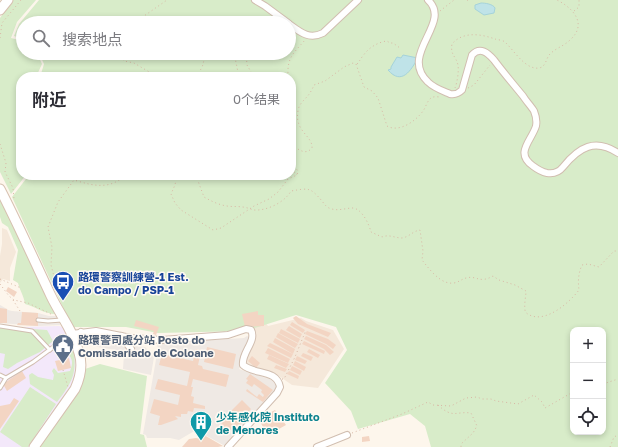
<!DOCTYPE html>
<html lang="zh">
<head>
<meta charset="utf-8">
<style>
	body { margin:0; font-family:"Golos Text","Noto Sans SC",sans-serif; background:#f2f2f3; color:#2b2b33 }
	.controls { position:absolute; right:12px; bottom:12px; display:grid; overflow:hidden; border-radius:8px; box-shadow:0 2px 6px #0003 }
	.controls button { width:36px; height:36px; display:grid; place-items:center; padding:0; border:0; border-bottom:1px solid #e1e1e2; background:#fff; color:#2b2b33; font:20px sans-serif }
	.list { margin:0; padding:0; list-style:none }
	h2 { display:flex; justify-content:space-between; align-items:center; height:52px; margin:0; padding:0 16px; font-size:17px }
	h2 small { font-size:13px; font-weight:400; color:#7c7c81 }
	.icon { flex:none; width:22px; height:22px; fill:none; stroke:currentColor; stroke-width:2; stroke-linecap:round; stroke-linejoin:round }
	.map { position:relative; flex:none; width:618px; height:447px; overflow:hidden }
	.search { position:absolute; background:#fff; box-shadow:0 2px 6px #0003; left:16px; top:16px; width:280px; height:44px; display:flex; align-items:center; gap:10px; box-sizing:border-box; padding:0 14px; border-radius:22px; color:#7c7c81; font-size:15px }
	.panel { position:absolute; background:#fff; box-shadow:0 2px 6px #0003; left:16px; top:72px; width:280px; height:108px; border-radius:16px }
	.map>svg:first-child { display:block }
	.residential { fill:#f5e8da }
	.industrial { fill:#efe9e4 }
	.education { fill:#f3e8fa }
	.green { fill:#d8ecc9; fill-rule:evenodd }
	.water { fill:#bfe3e8; stroke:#a5d3da }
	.building { fill:#f3d5c3 }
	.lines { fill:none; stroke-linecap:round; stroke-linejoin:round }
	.service-casing { stroke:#d1beb0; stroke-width:5 }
	.minor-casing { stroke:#d1beb0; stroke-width:8 }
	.secondary-casing { stroke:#d6c0b0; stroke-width:11 }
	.path { stroke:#d9b8a5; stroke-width:1; stroke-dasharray:1 3; stroke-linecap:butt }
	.service { stroke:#fff; stroke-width:3 }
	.minor { stroke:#fff; stroke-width:6 }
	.secondary { stroke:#fff; stroke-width:9 }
	.labels { text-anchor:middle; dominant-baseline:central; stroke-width:3; stroke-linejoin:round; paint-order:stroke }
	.transit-label { font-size:11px; font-weight:bold; fill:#164399; stroke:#fffaf3; text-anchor:start }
	.service-label { font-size:11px; font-weight:bold; fill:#4e5e75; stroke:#fffaf3; text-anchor:start }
	.culture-label { font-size:11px; font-weight:bold; fill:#0d838f; stroke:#fffaf3; text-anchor:start }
</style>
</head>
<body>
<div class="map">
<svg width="618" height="447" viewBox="0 0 618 447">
	<rect width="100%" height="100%" fill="#fdf6ec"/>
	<g class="residential">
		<path d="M2,228L7,230L16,252L10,268V281L3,279L0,283V256L2,244Z"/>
		<path d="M245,310L265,322L268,326L301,318L306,321L333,330L344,349L318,388L292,385L279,376L246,365L245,360L256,334Z"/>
	</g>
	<g class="industrial">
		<path d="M0,305L7,309L8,310L12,311L38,313L49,316H58L60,325L38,326L0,323Z"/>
		<path d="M99,334L127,339L135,346L145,347L154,357L151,375L123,369L124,354L123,351L98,347L86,338L89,335Z"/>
		<path d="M247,336L250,338L239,369L275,381L277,387L276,392L228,443L225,446L196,430L179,440L170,438H147L146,435L143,434L158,348L157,345V343L244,338Z"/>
	</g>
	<path class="education" d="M0,324L21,327L59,326L65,328L73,344L77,364L73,384L30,447H0Z"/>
	<g class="green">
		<path d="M13,0H36L17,22L11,38L23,41V53H37L42,64L36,77H21V175H26L11,194L0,172V18Z"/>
		<path d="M39,0H618V447H431L425,426L410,414L358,429L351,411L325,383L347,350L336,327L296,315L245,331L158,333L126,327H72L12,197L29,175H291V77H40L44,64L39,53H289V23H23V39L14,36L19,24ZM573,330H603V432H573Z"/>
		<path d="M0,195L39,276L47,299L55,314C45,314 36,307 25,304C24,296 20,291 18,283L13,280L18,250L8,227L2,223L0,217Z"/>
		<path d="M0,327L47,330L53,341L40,352L17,363L8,369L3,367L5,354L0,353Z"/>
		<path d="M72,350L74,351C77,375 71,384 57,402L30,384L29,375L32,373L38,377L53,380L54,375L52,371L54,368L58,373L70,371C73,364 73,359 68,354Z"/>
		<path d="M100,364L147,376L140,434L144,435L147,447H38L81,384L85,369Z"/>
		<path d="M30,387L56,404L28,447H22L0,432Z"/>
	</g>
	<g class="water">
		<path d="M481,3C485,3 493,4 495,8L494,13L484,15L475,9V5Z"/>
		<path d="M403,55L418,58C411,70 402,86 388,70L391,69V67L397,57L401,58Z"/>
	</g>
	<g class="building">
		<path d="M8,287L17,292L14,297L6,291Z"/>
		<path d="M0,308L7,309V323H0Z"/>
		<path d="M258,311V315H264V326L245,327L242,314Z"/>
		<path d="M22,312L38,313V326L17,325L18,323H21Z"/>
		<path d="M296,316L307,324L331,333L328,337L298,324L293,318Z"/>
		<path d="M136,320L159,327L156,335L153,334L154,331L134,326Z"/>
		<path d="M292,322L305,330L303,333L290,325Z"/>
		<path d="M289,326L302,334L300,338L286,330Z"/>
		<path d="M281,329L300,339L298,343L279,333Z"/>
		<path d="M307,331L328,339L336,345L333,349L326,344L305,334Z"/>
		<path d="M278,333L298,344L295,348L276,337Z"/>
		<path d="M306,336L326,345L334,352L330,355L324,349L304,339Z"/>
		<path d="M275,338L295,349L293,354L273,342Z"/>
		<path d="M304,341L325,351L324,354L302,344Z"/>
		<path d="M270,343L293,354L291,358L267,346Z"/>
		<path d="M207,347L236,354L233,369L204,362L205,357L200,356L198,365L202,366L203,369L229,375L226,387L193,379L191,387H193L191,396L194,397L193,403L205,406V409L194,408L193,412L188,411L187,414H181V417L175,416L178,419L161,425H158L160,416L150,413L154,399L178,405L180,395L155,389L158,379L187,386L190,372L159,365L162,354L193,361L196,349L206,352Z"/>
		<path d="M268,348L290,359L288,363L265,353Z"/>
		<path d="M309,349L320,355L318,358L307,352Z"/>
		<path d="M303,353L313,357L311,361L301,356Z"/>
		<path d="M269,355L289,364L286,368L267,359Z"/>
		<path d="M252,356L260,363L256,368L248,361Z"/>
		<path d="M297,356L307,361L305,364L295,360Z"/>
		<path d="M69,358L71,368L58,371L55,361Z"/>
		<path d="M295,361L306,367L304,371L293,365Z"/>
		<path d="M276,365L287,369L285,372L274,368Z"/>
		<path d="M292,366L302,371L300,375L290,370Z"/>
		<path d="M22,371L26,378L7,391L3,384Z"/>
		<path d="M289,371L299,376L298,379L287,374Z"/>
		<path d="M250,374L273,390L263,402L246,391L247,389L257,397L259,394L263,397L264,395L261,392L262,390L254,384L252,387L246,383L248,380L246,379Z"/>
		<path d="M14,398L19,401L0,429V406L10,404Z"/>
		<path d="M242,400L251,409L241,420L237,416L236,419L242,423L236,433L221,425L226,414L227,415Z"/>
		<path d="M267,410L269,413L275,410L286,425L268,435L257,417Z"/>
		<path d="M204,435L223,446L218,447H182L189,439L196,438L201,439Z"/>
		<path d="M369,436L370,441L362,442V437Z"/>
	</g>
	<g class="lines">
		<g class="service-casing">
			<g id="service">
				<path d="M38,320L48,321L62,320"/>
				<path d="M0,326L32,331L50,350"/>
				<path d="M0,375L6,378"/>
				<path d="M0,388L6,378L33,362L71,334"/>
			</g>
		</g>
		<g class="minor-casing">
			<g id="minor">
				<path d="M255,0L265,6L288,23"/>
				<path d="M428,0C453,23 398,54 428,82C434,88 443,91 450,94C455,95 458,94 462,90L472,55C480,46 488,53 494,60C503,72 513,84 523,96C526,101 531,106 534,111C536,116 537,121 536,126C532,140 514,153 533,166C537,169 542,172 547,173C553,174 559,172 563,167C579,147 595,138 618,153"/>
				<path d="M289,24C300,32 309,40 323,33L358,0"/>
				<path d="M81,332L94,341"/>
				<path d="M72,334L96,331L131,338L162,340L228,335L246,329L251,330C257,341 241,353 243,365C254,375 277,369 280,387L277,393L228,447"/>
				<path d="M121,336L131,349"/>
				<path d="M317,447L347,435"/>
			</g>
		</g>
		<g class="secondary-casing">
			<g id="secondary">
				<path d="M0,10L8,0"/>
				<path d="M0,189C18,224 34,260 51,296C60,315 74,332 79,353C83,365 80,378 75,389L34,447"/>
			</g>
		</g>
		<g class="path">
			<path d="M467,0L470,1"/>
			<path d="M440,11L454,0"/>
			<path d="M574,11L579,7V0"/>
			<path d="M216,19L219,23"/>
			<path d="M136,23L144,16L167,0"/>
			<path d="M198,23C204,12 222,19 231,23"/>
			<path d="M0,38L2,23L21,0"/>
			<path d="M118,53L124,61L134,63L151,73L152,77"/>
			<path d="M234,53L239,77"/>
			<path d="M246,53L247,65L254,77"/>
			<path d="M357,64C360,61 360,59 363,56C368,48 378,42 387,41L390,43H393L400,48"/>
			<path d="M199,77L198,74C203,66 205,62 203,53"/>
			<path d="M288,77C287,57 293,54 305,40"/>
			<path d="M455,88C457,83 459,72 458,65C456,56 450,55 452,44C463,31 481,34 495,39C498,40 504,40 506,43C515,52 526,70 539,68C546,67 546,58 550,54C556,48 564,46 570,40C588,24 573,8 557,0"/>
			<path d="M468,88L474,85L490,65"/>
			<path d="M0,144L6,163L5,172L13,188L14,199"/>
			<path d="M291,145C299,149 305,156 312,148C313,136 294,131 298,111C299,103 305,100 310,93C311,91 313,88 314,85L325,81L344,67L353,63L356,64L364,87L372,91L378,98L387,126C399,133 416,121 423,111C426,107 427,101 431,98C434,96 438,97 441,97"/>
			<path d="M291,169L297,175"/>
			<path d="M177,175L175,185L171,194L175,203L181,210L213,230L221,228L254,206L269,199L278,192L288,179L297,175L298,171L291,162"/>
			<path d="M200,175L198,181L204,197C211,201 219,205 227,206C232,207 237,206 242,207C246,207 250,209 254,210C267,211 285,202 291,191C309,188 310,187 322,201C325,205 327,208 332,209C339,211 346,208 353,208C362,209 369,224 371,232L382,237C389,234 395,238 402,238C409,237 413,231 420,230L423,251L422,260C430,270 441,285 454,283C459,282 462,279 466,278C477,275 479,284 493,276L499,280L515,285L526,291C526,296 524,304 525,310C525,313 529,315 532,316C548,321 569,303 579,290C578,282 578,274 582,265L588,264L599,267L614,251H618"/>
			<path d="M0,279L21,288"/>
			<path d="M0,284L9,296L14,300L28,303L53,315"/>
			<path d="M13,300L20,311"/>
			<path d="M62,300L63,298L55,280L51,265L52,247L48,227L58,202L74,180C94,186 109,190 126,175"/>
			<path d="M63,370L68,387"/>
			<path d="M282,379H284L295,357L306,330"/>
			<path d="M603,384L618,379"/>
			<path d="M438,405C453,419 456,411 471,413L477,426L473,433L461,444V447"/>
			<path d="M352,433L402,414L428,402L433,405L451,406L466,398L477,397L482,399H491L496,401L518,404L534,395L542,402L545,408L573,392"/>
			<path d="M610,447L614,437L618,435"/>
		</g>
		<use href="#service" class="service"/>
		<use href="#minor" class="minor"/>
		<use href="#secondary" class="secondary"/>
	</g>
	<defs>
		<g id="bus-pin" transform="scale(1.15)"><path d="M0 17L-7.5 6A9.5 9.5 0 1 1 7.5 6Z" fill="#1a4fb4" stroke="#fffaf3"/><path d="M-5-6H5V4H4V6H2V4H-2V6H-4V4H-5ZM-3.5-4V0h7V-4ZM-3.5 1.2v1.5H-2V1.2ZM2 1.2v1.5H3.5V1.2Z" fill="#fff"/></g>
		<g id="civic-pin" transform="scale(1.15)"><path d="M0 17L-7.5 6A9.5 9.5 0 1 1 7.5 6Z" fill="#5c6f8a" stroke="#fffaf3"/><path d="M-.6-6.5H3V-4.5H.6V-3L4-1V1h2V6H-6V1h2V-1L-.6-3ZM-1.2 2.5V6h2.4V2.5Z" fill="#fff"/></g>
		<g id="building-pin" transform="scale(1.15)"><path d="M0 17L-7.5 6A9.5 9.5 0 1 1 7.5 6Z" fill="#0f9aa8" stroke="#fffaf3"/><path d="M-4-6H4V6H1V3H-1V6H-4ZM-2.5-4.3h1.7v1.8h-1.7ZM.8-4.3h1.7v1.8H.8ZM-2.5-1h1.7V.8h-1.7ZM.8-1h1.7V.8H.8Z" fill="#fff"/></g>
	</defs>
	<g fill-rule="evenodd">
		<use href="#bus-pin" x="63" y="282"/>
		<use href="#civic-pin" x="63" y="345"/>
		<use href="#building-pin" x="201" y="422"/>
	</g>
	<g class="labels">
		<g class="transit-label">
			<text x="78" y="276">路環警察訓練營-1 Est.<tspan x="78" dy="13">do Campo / PSP-1</tspan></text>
		</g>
		<g class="service-label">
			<text x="78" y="339">路環警司處分站 Posto do<tspan x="78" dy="13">Comissariado de Coloane</tspan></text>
		</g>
		<g class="culture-label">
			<text x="216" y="416">少年感化院 Instituto<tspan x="216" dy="13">de Menores</tspan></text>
		</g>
	</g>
</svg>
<div class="controls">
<button>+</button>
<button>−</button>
<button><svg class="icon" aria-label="locate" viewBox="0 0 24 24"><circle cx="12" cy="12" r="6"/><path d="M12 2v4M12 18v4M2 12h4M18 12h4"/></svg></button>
</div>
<div class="search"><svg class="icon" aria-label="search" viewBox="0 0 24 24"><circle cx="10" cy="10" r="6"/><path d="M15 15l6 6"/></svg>搜索地点</div>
<section class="panel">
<h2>附近<small>0个结果</small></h2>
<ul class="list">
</ul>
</section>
</div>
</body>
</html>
